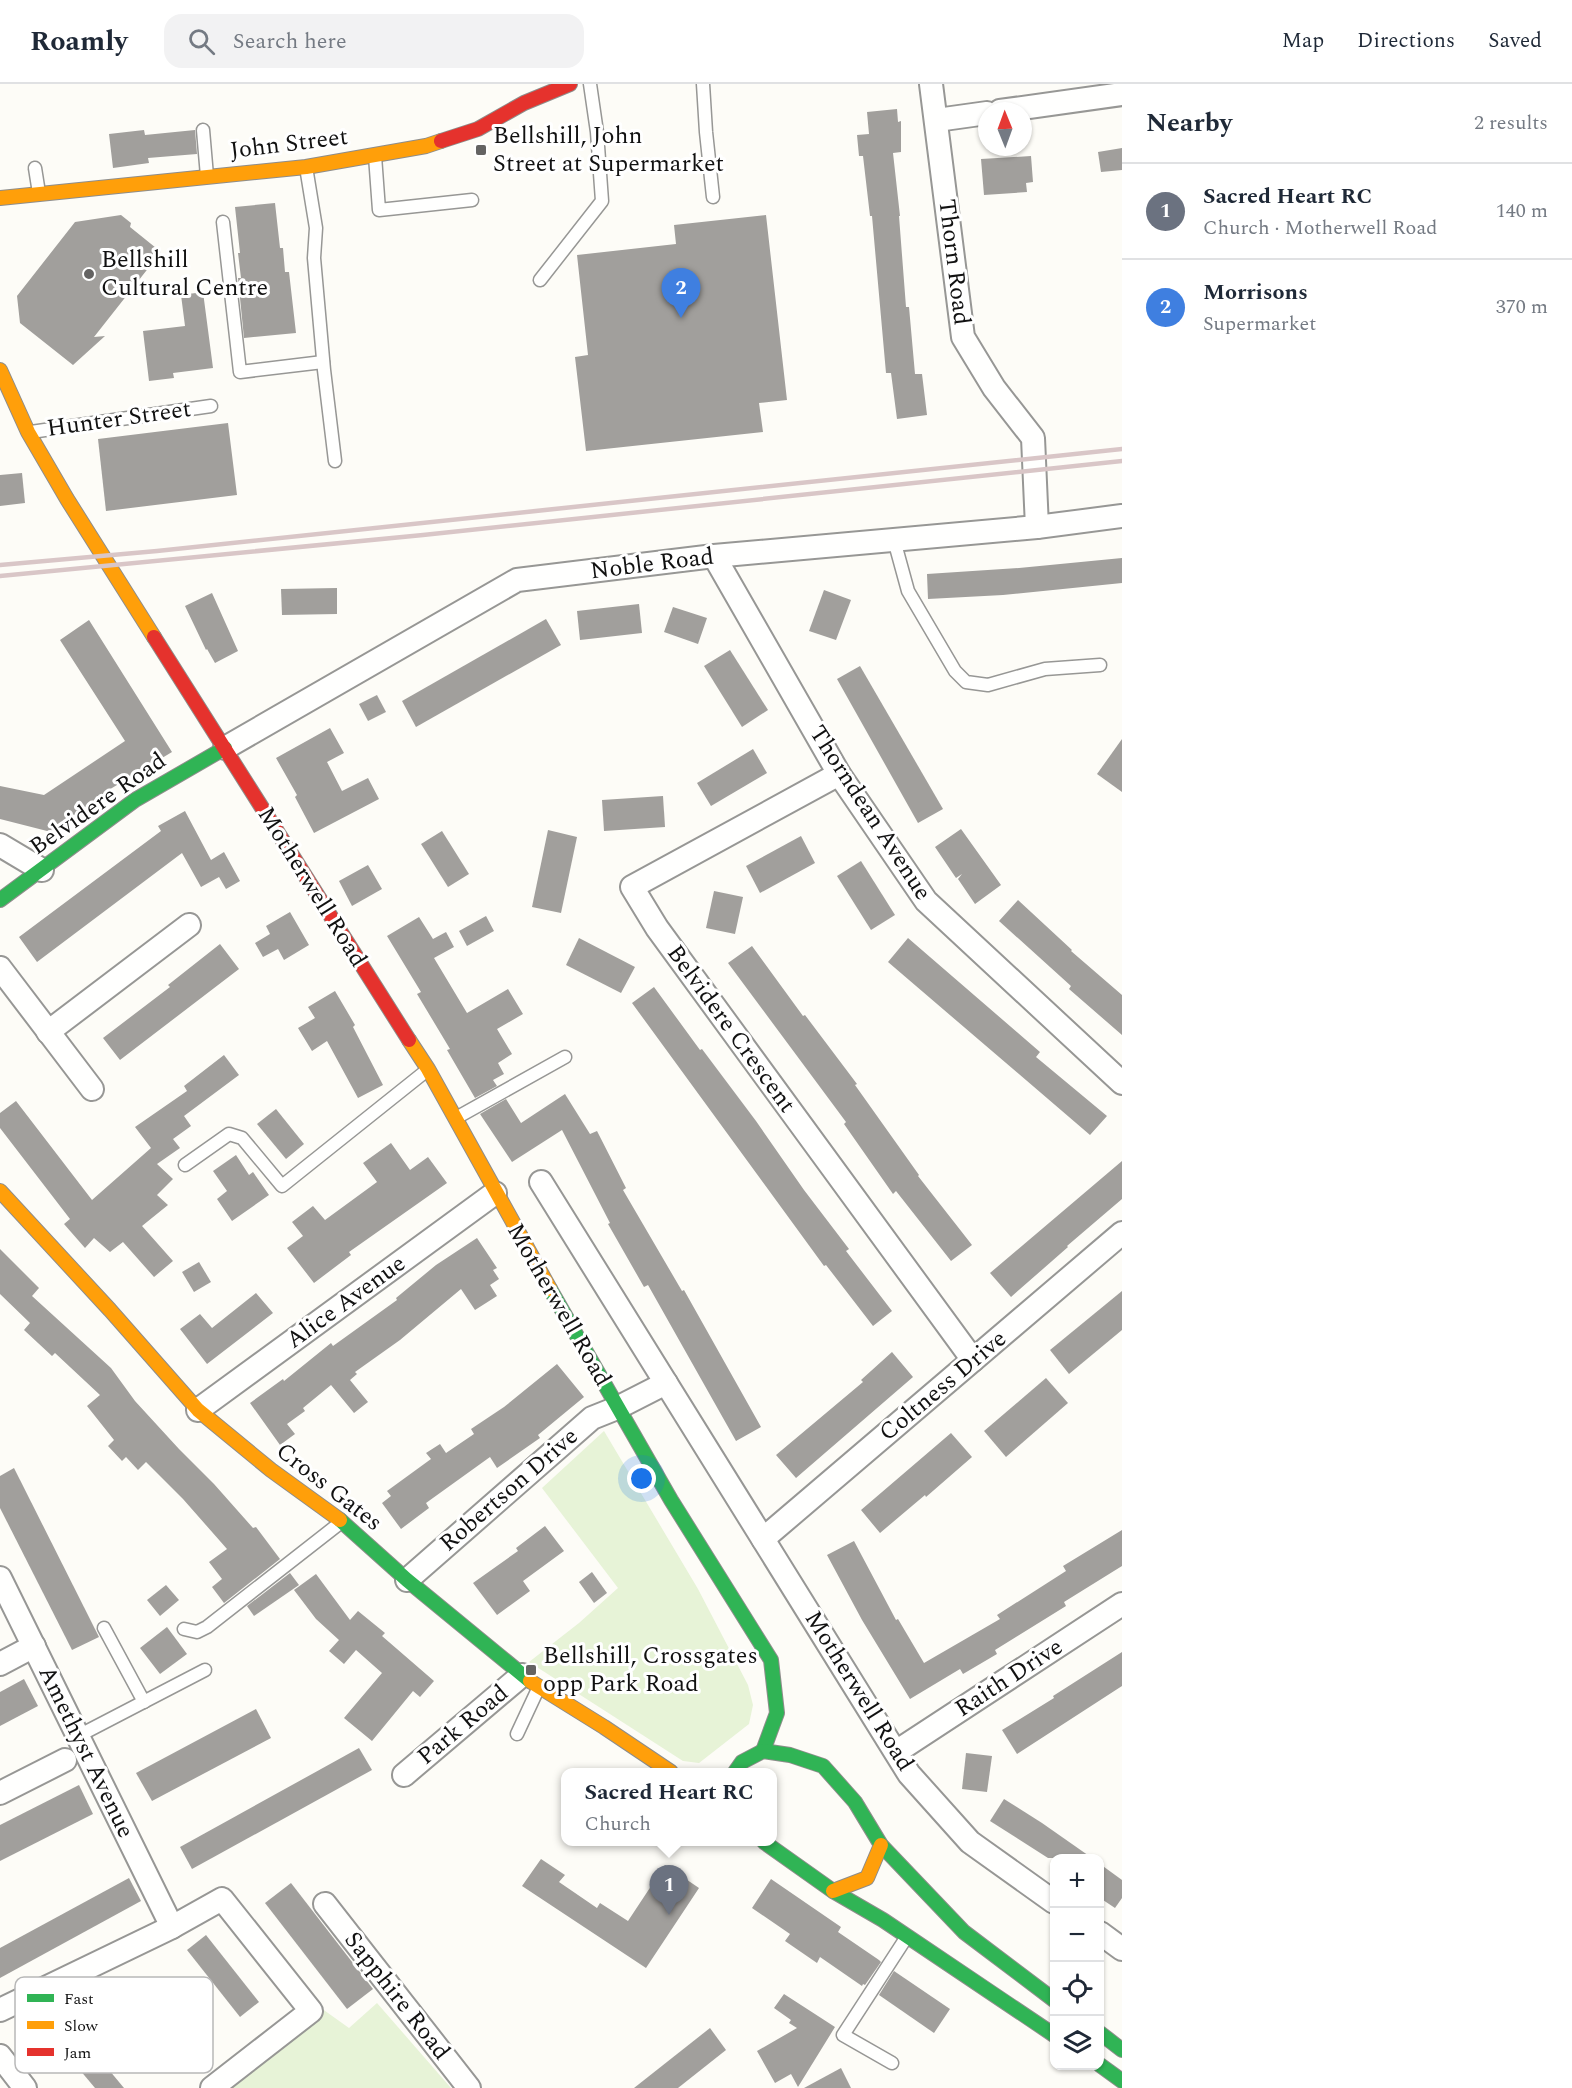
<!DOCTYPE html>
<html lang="en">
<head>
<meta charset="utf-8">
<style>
	body { margin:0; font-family:Spectral,serif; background:#f2f2f3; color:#1f2937 }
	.controls { position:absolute; right:18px; bottom:18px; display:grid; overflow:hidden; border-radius:12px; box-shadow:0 2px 4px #0004 }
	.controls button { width:54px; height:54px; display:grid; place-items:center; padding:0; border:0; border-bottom:2px solid #e0e1e3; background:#fff; color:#1f2937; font:30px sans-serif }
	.compass { position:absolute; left:978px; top:18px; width:54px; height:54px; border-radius:50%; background:#fff; box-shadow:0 2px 4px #0004; rotate:359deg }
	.you { position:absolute; left:642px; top:1395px; width:21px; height:21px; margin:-15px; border:4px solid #fff; border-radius:50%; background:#1a73e8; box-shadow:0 0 0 9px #1a73e833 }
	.badge { display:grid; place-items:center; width:39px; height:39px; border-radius:50%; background:#0b8043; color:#fff; font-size:20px; font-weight:700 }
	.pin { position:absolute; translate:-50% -50px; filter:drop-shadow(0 2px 3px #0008) }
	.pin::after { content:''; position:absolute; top:32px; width:21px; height:18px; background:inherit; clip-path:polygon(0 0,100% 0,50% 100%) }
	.popup { position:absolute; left:561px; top:1684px; width:216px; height:78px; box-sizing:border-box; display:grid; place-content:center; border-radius:12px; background:#fff; filter:drop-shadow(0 2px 4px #0005); font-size:20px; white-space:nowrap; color:#747a83 }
	.popup b { font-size:22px; color:#1f2937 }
	.popup::after { content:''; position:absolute; left:50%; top:100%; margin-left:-12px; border:12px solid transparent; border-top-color:#fff }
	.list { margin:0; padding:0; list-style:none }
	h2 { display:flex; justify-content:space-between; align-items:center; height:78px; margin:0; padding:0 24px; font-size:26px }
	h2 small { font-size:20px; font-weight:400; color:#747a83 }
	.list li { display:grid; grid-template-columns:39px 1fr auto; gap:18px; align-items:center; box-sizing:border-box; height:96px; padding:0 24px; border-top:2px solid #e0e1e3 }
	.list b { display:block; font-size:22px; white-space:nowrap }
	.list p { margin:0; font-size:20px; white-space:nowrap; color:#747a83 }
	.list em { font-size:20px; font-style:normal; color:#747a83 }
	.icon { flex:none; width:33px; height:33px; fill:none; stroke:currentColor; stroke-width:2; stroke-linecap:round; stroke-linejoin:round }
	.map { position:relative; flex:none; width:1122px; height:2004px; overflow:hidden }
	header { display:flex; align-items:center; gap:36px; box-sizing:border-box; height:84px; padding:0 30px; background:#fff; border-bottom:2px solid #e0e1e3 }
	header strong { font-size:28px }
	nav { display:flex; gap:33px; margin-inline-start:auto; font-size:21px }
	.search { width:420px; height:54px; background:#f2f2f3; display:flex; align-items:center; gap:15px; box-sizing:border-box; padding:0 21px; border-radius:18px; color:#747a83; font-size:22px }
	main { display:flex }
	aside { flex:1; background:#fff }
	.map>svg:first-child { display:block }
	.green { fill:#e7f3d7 }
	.building { fill:#a19f9c }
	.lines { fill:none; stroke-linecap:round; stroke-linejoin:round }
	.lane-casing { stroke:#979795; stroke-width:15 }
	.street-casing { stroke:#979795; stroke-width:26 }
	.fast-casing { stroke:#8e8d8b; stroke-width:16 }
	.slow-casing { stroke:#8e8d8b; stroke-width:16 }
	.jam-casing { stroke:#8e8d8b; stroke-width:16 }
	.lane { stroke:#fffffe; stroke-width:12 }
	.street { stroke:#fffffe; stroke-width:22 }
	.fast { stroke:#30b455; stroke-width:14 }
	.slow { stroke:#ff9f0a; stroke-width:14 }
	.jam { stroke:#e5322d; stroke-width:14 }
	.rail { stroke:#d9c6c7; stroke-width:4.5 }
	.poi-dot { fill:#646362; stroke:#fff; stroke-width:2 }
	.labels { text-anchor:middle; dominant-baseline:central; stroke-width:6; stroke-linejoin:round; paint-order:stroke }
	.poi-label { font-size:24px; fill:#111; stroke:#fff; text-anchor:start }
	.street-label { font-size:24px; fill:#111; stroke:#fff }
	.key { fill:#fff; stroke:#b8b8b8; stroke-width:1.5 }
	.key-label { font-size:16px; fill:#111 }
</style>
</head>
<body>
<header>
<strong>Roamly</strong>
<div class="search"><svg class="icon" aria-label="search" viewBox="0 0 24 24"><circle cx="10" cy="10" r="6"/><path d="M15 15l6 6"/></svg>Search here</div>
<nav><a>Map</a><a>Directions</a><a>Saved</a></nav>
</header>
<main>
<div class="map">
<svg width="1122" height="2004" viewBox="0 0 1122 2004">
	<rect width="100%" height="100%" fill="#fdfcf7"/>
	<g class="green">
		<path d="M604,1347L698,1505L748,1601L753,1621L749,1640L699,1679L683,1677L529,1578L579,1539L618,1504L542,1404Z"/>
		<path d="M377,1919L451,2004H230L321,1924L349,1944Z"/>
	</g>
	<g class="building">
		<path d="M897,25L898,38L901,37V68L893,69L900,132H899L906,223H909L915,290H922L927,331L897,335L891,289H886L872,132H870L863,72H859L857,51L869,50L867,28Z"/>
		<path d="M144,46L145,51L195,46L197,70L148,74L149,79L113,84L109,50Z"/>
		<path d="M1122,64V86L1101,88L1098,68Z"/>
		<path d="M1031,72L1033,98L1026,99L1027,108L984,111L981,75Z"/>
		<path d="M275,119L280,164H283L285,188H289L296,249L244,254L238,194H241L238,169H240L235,123Z"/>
		<path d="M121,131L131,139L130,143L161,168L94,253L105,252L73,281L20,239L17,212L75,138Z"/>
		<path d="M766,131L787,316L759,319L763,348L586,367L575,273L588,271L577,171L676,160L674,141Z"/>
		<path d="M203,208L213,284L173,289L174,294L149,297L143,247L185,242L181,211Z"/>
		<path d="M228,339L237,411L106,427L98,355Z"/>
		<path d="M22,389L25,419L0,422V391Z"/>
		<path d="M1122,474V499L1003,511L928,515L927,490L1019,484Z"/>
		<path d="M337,504V530L282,531L281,505Z"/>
		<path d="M824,506L851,516L836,556L809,547Z"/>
		<path d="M212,509L238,567L215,579L207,565L206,566L185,522Z"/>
		<path d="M639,520L642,549L580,556L577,527Z"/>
		<path d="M673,523L707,534L698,560L664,548Z"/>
		<path d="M546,535L561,561L416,643L402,617Z"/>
		<path d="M89,536L172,668L112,704L51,748L0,735V702L44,711L125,657L60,556Z"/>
		<path d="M730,566L768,626L742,643L704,582Z"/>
		<path d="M860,582L943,725L918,739L837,595Z"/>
		<path d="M377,611L386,628L368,637L359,620Z"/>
		<path d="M330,644L344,669L327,678L342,707L368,694L379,715L314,749L295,713L297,711L276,674Z"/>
		<path d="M1122,655V708L1097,690Z"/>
		<path d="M753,665L767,689L711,722L697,699Z"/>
		<path d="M663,712L665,743L604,747L602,716Z"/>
		<path d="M185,727L211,776L224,768L240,797L226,805L219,793L201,803L182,769L37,878L19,853L161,747L158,742Z"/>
		<path d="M961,745L1001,801L975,820L958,795L962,790L956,794L935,763Z"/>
		<path d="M548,746L577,753L561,829L532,823Z"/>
		<path d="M442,747L469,790L448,803L421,760Z"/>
		<path d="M801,752L815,779L760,809L746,782Z"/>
		<path d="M861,777L895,831L871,846L837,792Z"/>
		<path d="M368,781L382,805L352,822L339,797Z"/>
		<path d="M714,807L743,813L735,850L706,844Z"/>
		<path d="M1018,816L1072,866L1071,867L1122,911V951L1069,905L1071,902L999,837Z"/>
		<path d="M290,828L309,861L284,876L278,865L263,873L255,859L270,850L266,842Z"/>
		<path d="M486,832L494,847L467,862L459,847Z"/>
		<path d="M419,833L433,855L446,848L454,863L434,874L467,929L508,905L523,930L497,945L512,970L498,979L504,990L493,996L497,1002L475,1014L447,966L450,965L417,910L421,908L387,852Z"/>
		<path d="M579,854L635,883L621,909L566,881Z"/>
		<path d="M908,854L1040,968L1036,973L1107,1032L1090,1051L888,878Z"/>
		<path d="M220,860L239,885L120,976L103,954L170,903L168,901Z"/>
		<path d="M752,862L803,932L805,931L857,1000L855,1001L919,1091L918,1092L972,1161L951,1177L896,1107L893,1110L844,1040L846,1038L728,879Z"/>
		<path d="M654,903L700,966L702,965L756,1037L804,1106L849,1165L846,1167L892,1227L873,1242L826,1181L824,1182L632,919Z"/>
		<path d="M335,907L355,941L353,943L383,1001L358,1014L327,957L312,967L298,944L315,934L308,923Z"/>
		<path d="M224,971L239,991L184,1032L191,1042L173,1055L180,1064L157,1080L173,1095L157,1111L168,1121L142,1142L173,1177L154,1193L123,1158L110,1168L94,1154L85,1164L64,1140L70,1135L0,1044V1029L16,1017L92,1116L151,1064L135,1043L187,1007L184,1002Z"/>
		<path d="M565,1010L590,1050L597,1047L626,1104L623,1106L682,1207L684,1206L761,1343L736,1357L648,1201L644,1203L608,1140L610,1139L562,1046L512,1078L480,1030L506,1015L521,1039Z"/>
		<path d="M276,1025L304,1060L286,1075L257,1040Z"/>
		<path d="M391,1059L410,1086L428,1073L447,1099L349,1168L351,1171L314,1199L287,1164L303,1152L292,1138L313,1122L325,1136L377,1098L363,1079Z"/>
		<path d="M236,1071L249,1091L253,1088L269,1111L232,1137L217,1115L227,1107L213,1087Z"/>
		<path d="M1122,1077V1115L1067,1162L1068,1163L1011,1213L990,1189Z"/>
		<path d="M477,1154L497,1184L493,1186L499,1195L490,1201L497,1212L475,1226L461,1205L400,1256L355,1288L357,1290L350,1296L368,1318L354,1329L331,1301L303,1324L305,1327L287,1340L295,1350L280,1361L250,1319L283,1295L284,1297L331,1259L333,1262L397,1216L396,1214L436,1181Z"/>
		<path d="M0,1165L39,1204L32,1212L111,1284L135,1317L179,1365L214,1400L253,1444L256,1443L280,1475L224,1519L212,1503L222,1495L209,1478L227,1465L183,1415L146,1378L138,1386L126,1373L122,1377L108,1362L114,1356L87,1322L100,1311L55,1269L52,1272L24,1246L30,1239L0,1210Z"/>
		<path d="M199,1178L211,1198L194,1208L182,1188Z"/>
		<path d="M1122,1207V1246L1069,1290L1050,1266Z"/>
		<path d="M256,1209L273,1229L207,1280L180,1245L200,1230L212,1244Z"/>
		<path d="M892,1268L913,1293L796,1394L776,1371L863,1298L861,1296Z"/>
		<path d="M557,1280L584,1313L538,1351L540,1354L497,1384L490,1373L426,1419L429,1424L401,1445L382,1419L391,1412L387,1407L431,1375L426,1369L440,1360L446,1369L474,1350L471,1345L504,1323Z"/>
		<path d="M1046,1294L1068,1319L1006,1373L984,1347Z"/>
		<path d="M951,1349L972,1373L926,1413L925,1411L880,1449L861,1426Z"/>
		<path d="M14,1384L99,1553L72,1566L0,1424V1392Z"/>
		<path d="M545,1442L564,1467L523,1497L530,1507L497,1531L473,1499L518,1467L516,1464Z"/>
		<path d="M1122,1446V1482L1064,1518L1066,1522L995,1566L997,1570L963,1590L960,1585L910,1615L862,1536L827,1471L854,1457L896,1536L898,1535L924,1579L1000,1535L997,1531L1066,1487L1063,1482Z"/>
		<path d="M592,1488L607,1509L594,1519L579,1498Z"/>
		<path d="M290,1489L299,1501L254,1532L247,1522Z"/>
		<path d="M316,1490L350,1536L358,1527L385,1549L382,1552L434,1597L420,1613L413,1607L372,1657L344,1634L382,1589L356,1566L344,1580L329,1567L339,1556L316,1535L294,1506Z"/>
		<path d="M166,1501L179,1516L160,1532L147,1516Z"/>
		<path d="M167,1543L187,1570L160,1590L140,1564Z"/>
		<path d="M1122,1568V1602L1017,1670L1002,1646L1054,1614L1053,1612Z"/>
		<path d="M24,1595L38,1622L0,1642V1608Z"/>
		<path d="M256,1625L271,1654L152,1717L136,1689Z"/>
		<path d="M359,1664L372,1686L192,1785L180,1763Z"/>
		<path d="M966,1669L992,1672L987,1708L962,1705Z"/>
		<path d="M79,1701L93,1730L0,1777V1741Z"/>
		<path d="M1004,1715L1042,1739L1092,1774H1048L990,1737Z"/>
		<path d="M541,1775L565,1791L559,1798L597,1824L600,1819L628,1837L665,1781L699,1804L646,1884L522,1802Z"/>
		<path d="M1100,1780L1122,1796V1814L1115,1824L1100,1814Z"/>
		<path d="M129,1794L141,1817L0,1894V1864Z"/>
		<path d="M771,1795L841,1843L838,1848L879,1876L881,1878L865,1901L863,1900L862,1902L820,1873L817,1879L785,1857L790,1850L752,1824Z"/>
		<path d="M291,1799L373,1905L347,1925L265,1819Z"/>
		<path d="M206,1851L259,1918L240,1933L187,1866Z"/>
		<path d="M894,1887L950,1925L934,1949L879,1911Z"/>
		<path d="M145,1898L199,1968L182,1982L127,1911Z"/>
		<path d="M784,1910L835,1943L798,2003L791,1990L775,1999L757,1967L797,1944L789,1939L791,1936L774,1924Z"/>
		<path d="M65,1933L124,2004H95L48,1948Z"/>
		<path d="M710,1944L726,1966L678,2004H634Z"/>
		<path d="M841,1984L851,2004H804Z"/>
	</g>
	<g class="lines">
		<g class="lane-casing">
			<g id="lane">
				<path d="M703,0L706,48L713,113"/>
				<path d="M203,46L207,92"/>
				<path d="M375,72L379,126L472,116"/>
				<path d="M306,83L316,144L314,174L324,286L335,377"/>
				<path d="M35,84L39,109"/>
				<path d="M223,138L240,288L323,278"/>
				<path d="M540,196L602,117L597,48L590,0"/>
				<path d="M31,348L211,322"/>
				<path d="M894,456L908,507L955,587L966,598L988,601L1045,585L1100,581"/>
				<path d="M456,1034L565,973"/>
				<path d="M185,1081L229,1050L242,1054L282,1102L426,987"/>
				<path d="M104,1544L144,1618"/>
				<path d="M184,1545L197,1548L207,1543L340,1439"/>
				<path d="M517,1650L538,1605"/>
				<path d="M78,1652L205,1586"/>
				<path d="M892,1979L843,1951L906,1854"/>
			</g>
		</g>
		<g class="street-casing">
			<g id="street">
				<path d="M931,0L963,253L994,304L1033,354L1037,443"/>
				<path d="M1000,27L1122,10"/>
				<path d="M937,36L987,29"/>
				<path d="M714,472L839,690L926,817L1122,999"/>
				<path d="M225,664L517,496L714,472L1037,443L1122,432"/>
				<path d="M839,690L632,803L657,844L973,1276"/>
				<path d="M0,761L42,786"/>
				<path d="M0,884L92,1005"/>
				<path d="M48,948L189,841"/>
				<path d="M541,1098L909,1690L970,1758L1054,1818"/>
				<path d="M198,1326L495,1109"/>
				<path d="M763,1455L1122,1149"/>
				<path d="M0,1494L172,1843"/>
				<path d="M407,1496L592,1334L617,1324L666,1299"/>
				<path d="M0,1580L34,1562"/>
				<path d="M896,1668L1122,1520"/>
				<path d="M404,1691L522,1591"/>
				<path d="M0,1709L65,1676"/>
				<path d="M325,1820L469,2004"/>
				<path d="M1100,1849L1122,1865"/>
				<path d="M0,1926L172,1843L222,1815L311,1927L212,2004"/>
				<path d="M0,1972L25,2004"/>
			</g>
		</g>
		<g class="fast-casing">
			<g id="fast">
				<path d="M0,816L135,716L225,664"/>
				<path d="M550,1205L671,1416L771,1576L777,1629L763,1667"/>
				<path d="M340,1436L407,1496L530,1597"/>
				<path d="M735,1688L742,1678L763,1667L790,1671L823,1682L855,1718L881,1761L964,1848L1054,1916"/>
				<path d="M764,1758L833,1807L883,1836L1054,1951"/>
				<path d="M1100,1949L1122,1966"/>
				<path d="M1100,1981L1122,1997"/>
			</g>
		</g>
		<g class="slow-casing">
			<g id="slow">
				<path d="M0,114L306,83L426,62L441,57"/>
				<path d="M0,286L28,348L67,415L154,553"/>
				<path d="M409,956L428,985L550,1205"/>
				<path d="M0,1107L110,1226L198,1326L271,1386L340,1436"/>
				<path d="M530,1597L604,1643L671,1688"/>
				<path d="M833,1807L867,1794L881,1761"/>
			</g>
		</g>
		<g class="jam-casing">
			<g id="jam">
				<path d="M441,57L478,45L524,19L570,0"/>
				<path d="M154,553L409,956"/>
			</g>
		</g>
		<use href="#lane" class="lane"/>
		<use href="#street" class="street"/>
		<use href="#fast" class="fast"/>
		<use href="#slow" class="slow"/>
		<use href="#jam" class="jam"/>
		<g class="rail">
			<path d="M0,481L157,467L1122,365"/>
			<path d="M0,492L423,451L1122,377"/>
		</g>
	</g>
	<g class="poi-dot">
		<rect x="475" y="60" width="12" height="12" rx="3"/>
		<circle cx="89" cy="190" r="6"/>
		<rect x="525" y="1580" width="12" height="12" rx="3"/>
	</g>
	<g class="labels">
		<g class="poi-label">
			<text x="493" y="52">Bellshill, John<tspan x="493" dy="28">Street at Supermarket</tspan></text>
			<text x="101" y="176">Bellshill<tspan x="101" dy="28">Cultural Centre</tspan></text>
			<text x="543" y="1572">Bellshill, Crossgates<tspan x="543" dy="28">opp Park Road</tspan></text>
		</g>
		<g class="street-label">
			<text transform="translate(289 60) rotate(-7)">John Street</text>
			<text transform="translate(954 178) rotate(83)">Thorn Road</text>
			<text transform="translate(119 335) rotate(-8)">Hunter Street</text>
			<text transform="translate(652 480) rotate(-7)">Noble Road</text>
			<text transform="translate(98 720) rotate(-35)">Belvidere Road</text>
			<text transform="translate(870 729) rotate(57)">Thorndean Avenue</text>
			<text transform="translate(312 803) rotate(58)">Motherwell Road</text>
			<text transform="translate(731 945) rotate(54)">Belvidere Crescent</text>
			<text transform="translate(346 1218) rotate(-36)">Alice Avenue</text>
			<text transform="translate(559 1221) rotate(60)">Motherwell Road</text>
			<text transform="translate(943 1302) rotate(-40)">Coltness Drive</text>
			<text transform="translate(329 1403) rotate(38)">Cross Gates</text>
			<text transform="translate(509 1406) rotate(-41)">Robertson Drive</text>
			<text transform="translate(1009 1594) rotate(-33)">Raith Drive</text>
			<text transform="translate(859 1607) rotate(58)">Motherwell Road</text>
			<text transform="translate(463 1641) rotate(-40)">Park Road</text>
			<text transform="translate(86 1668) rotate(64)">Amethyst Avenue</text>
			<text transform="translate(397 1912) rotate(52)">Sapphire Road</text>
		</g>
	</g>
	<rect x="15" y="1893" width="198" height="96" rx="9" class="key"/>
	<rect x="27" y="1910" width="27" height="8" fill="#30b455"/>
	<rect x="27" y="1937" width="27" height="8" fill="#ff9f0a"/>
	<rect x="27" y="1964" width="27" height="8" fill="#e5322d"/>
	<g class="key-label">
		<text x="64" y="1920">Fast</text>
		<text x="64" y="1947">Slow</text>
		<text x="64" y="1974">Jam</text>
	</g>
</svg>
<div class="controls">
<button>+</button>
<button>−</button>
<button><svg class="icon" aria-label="locate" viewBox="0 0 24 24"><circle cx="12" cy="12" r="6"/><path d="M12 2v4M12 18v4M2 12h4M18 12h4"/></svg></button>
<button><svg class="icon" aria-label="layers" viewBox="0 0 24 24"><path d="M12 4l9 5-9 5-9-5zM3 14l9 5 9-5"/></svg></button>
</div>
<svg class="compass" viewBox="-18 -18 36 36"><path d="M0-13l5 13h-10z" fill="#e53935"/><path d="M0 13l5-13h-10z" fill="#747a83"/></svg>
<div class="you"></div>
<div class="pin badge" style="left:669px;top:1831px;background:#6b7280">1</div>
<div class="popup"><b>Sacred Heart RC</b>Church</div>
<div class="pin badge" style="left:681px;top:234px;background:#3f7fe0">2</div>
</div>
<aside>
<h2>Nearby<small>2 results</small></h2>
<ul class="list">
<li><span class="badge" style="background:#6b7280">1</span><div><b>Sacred Heart RC</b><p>Church · Motherwell Road</p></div><em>140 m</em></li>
<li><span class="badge" style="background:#3f7fe0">2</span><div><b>Morrisons</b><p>Supermarket</p></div><em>370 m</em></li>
</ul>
</aside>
</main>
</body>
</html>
